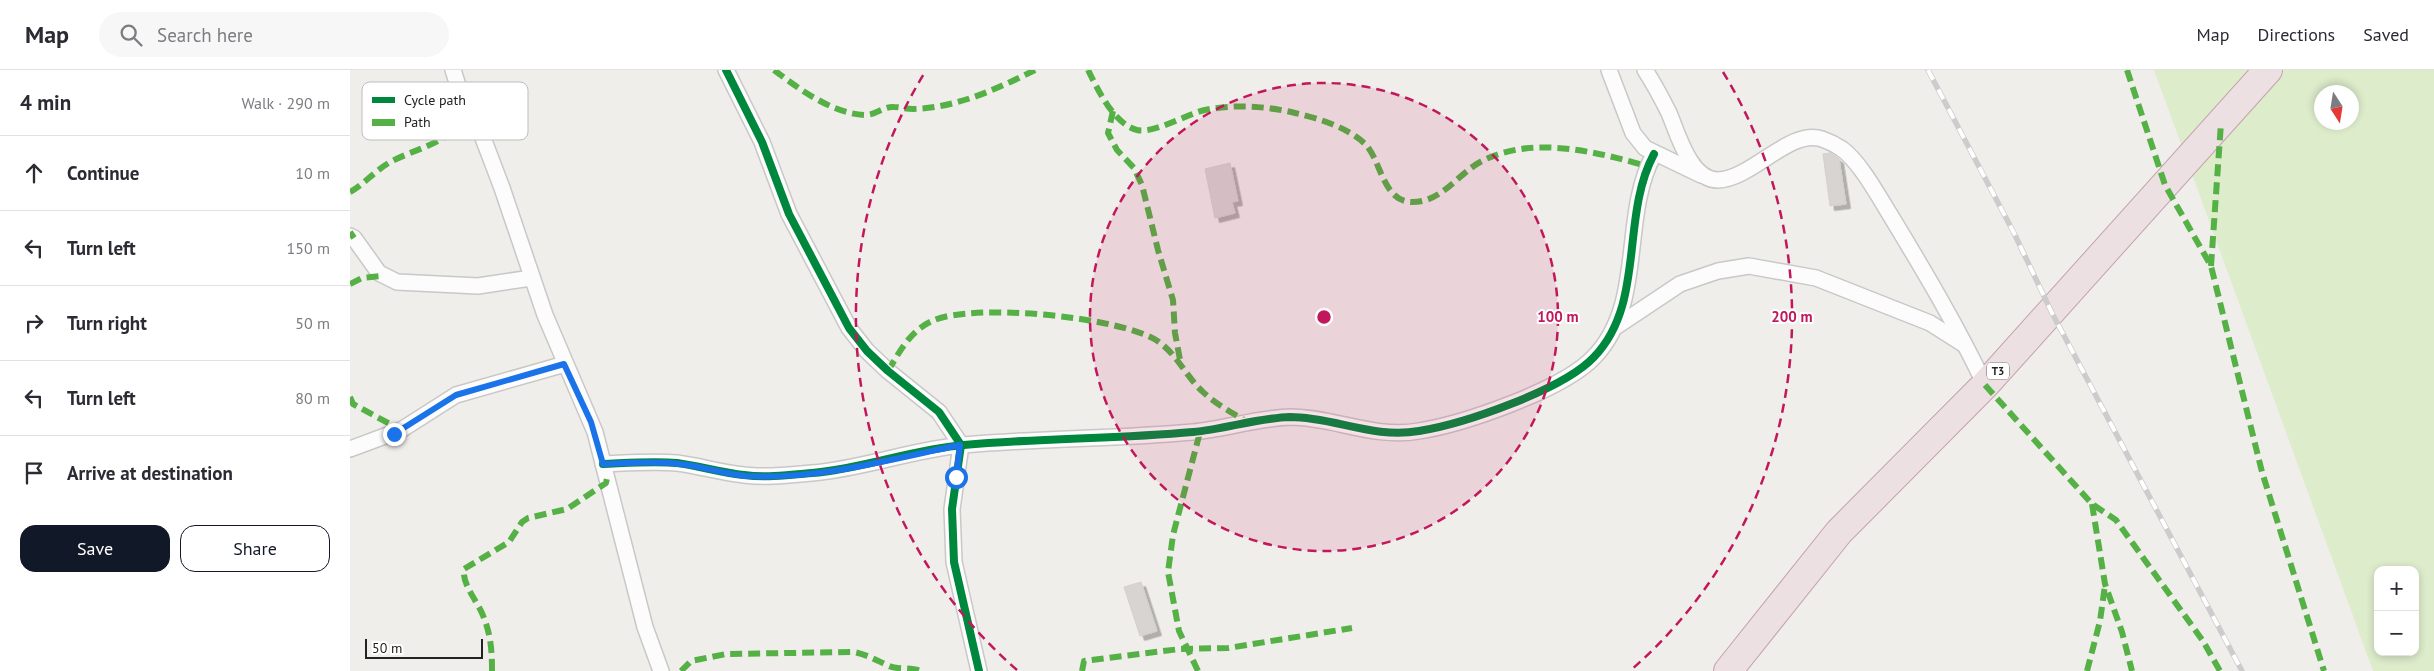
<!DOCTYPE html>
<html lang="en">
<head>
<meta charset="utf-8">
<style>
	body { margin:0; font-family:"PT Sans",sans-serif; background:#f7f7f7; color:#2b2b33 }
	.controls { position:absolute; right:15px; bottom:15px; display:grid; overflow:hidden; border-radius:10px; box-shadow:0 2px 8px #0003 }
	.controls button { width:45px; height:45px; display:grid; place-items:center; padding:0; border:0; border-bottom:1px solid #e1e1e2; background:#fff; color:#2b2b33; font:25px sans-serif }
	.compass { position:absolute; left:1964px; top:15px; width:45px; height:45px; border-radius:50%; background:#fff; box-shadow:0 2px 8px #0003; rotate:168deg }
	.scale { position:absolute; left:15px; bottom:12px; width:118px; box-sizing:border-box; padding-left:5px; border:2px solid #222; border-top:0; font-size:14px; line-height:18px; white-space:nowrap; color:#222; -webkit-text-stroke:4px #fff; paint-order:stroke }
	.stop { position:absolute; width:15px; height:15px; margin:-11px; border:4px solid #1a73e8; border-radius:50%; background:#fff }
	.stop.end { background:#1a73e8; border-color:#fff; box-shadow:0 1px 5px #0008 }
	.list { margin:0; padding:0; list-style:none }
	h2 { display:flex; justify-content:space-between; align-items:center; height:65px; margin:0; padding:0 20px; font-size:21px }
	h2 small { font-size:16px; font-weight:400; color:#7c7c81 }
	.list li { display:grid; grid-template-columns:32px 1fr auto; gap:15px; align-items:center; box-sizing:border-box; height:75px; padding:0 20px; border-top:1px solid #e1e1e2 }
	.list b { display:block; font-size:19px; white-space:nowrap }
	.list em { font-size:16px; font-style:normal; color:#7c7c81 }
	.actions { display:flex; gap:10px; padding:15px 20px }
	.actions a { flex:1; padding:11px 0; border:1px solid #111827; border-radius:15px; text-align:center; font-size:18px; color:#111827 }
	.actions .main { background:#111827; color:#fff }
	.icon { flex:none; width:28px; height:28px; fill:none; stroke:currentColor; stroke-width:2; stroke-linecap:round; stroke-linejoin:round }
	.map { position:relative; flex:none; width:2084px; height:601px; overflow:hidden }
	header { display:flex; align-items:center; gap:30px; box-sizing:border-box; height:70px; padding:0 25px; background:#fff; border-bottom:1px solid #e1e1e2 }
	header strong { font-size:24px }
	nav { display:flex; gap:28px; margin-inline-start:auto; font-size:18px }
	.search { width:350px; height:45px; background:#f7f7f7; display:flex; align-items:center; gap:12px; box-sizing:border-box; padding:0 18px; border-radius:28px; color:#7c7c81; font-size:19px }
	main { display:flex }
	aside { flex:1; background:#fff }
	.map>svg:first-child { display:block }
	.grass { fill:#ddeccb; fill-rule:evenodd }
	.building { fill:#d7d4d2; stroke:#d3d0cc; filter:url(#shadow) }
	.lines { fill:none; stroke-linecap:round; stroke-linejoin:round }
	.street-casing { stroke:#c9c8c7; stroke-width:18 }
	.highway-casing { stroke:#c5a2ac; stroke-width:30 }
	.street { stroke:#fdfcfc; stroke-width:15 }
	.highway { stroke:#ece0e2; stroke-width:28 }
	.rail-casing { stroke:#ccc; stroke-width:5.5 }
	.rail { stroke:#fff; stroke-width:4; stroke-dasharray:11; stroke-linecap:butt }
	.quiet { stroke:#55b145; stroke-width:6; stroke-dasharray:12 6; stroke-linecap:butt }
	.cycleway-casing { stroke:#fff; stroke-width:11 }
	.cycleway { stroke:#00873e; stroke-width:8 }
	.route { stroke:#1a73e8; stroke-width:6 }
	.ring { fill:none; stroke:#c2185b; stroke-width:2.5; stroke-dasharray:9 6 }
	.labels { text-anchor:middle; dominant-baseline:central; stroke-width:4; stroke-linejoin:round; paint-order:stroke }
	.shield { fill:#fff; stroke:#646464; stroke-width:1 }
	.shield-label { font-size:11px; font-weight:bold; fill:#222 }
	.key { fill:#fff; stroke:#bdbdbd; stroke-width:1 }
	.key-label { font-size:14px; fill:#222 }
	.centre { fill:#c2185b; stroke:#fff; stroke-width:2.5 }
	.ring-label { font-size:15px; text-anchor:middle; font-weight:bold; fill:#c2185b; stroke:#fff; stroke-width:4; stroke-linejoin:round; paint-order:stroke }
</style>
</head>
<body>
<header>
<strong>Map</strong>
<div class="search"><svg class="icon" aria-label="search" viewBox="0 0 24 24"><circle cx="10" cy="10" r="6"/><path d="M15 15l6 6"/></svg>Search here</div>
<nav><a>Map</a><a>Directions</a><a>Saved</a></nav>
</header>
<main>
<aside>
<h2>4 min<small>Walk · 290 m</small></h2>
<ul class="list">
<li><svg class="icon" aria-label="ahead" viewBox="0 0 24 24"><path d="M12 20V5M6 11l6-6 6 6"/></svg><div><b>Continue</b></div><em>10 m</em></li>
<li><svg class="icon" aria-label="left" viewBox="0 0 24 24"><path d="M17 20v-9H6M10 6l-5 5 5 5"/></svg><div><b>Turn left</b></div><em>150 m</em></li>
<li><svg class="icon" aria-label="right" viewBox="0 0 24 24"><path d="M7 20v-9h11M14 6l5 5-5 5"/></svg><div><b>Turn right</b></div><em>50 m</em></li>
<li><svg class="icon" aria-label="left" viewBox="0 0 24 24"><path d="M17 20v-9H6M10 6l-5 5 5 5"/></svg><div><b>Turn left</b></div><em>80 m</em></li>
<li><svg class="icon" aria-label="arrive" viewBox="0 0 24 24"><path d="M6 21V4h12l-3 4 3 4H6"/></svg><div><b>Arrive at destination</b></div></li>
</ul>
<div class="actions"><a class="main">Save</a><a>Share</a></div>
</aside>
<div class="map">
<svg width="2084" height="601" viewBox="0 0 2084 601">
	<defs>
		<filter id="shadow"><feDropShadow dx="4.5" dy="4.5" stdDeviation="0" flood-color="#0004"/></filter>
	</defs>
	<rect width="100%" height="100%" fill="#f0eeeb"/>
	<path class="grass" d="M1804,0H2084V601H2023ZM1972,22H2002V52H1972ZM2028,500H2065V582H2028Z"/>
	<g class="building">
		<path d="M1480,83L1489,89L1496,134L1480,136L1473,84Z"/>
		<path d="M880,93L888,131L882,132L885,143L865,148L855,99Z"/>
		<path d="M791,512L807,561L790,566L774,517Z"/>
	</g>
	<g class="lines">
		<g class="street-casing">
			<g id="street">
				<path d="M103,0L113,31L133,68L152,118L195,245L245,362L295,557L311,601"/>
				<path d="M376,0L412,72L439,144L499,258L517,281L538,301L589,342L611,375L602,439L604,492L629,601"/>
				<path d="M1259,0L1283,63L1295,78L1351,105"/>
				<path d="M1295,0C1304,14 1312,29 1319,43C1328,64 1340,110 1368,110C1402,109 1440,58 1472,69C1478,71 1486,75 1492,79C1509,91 1528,125 1539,143C1573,199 1607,256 1635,315"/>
				<path d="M0,166L4,168L29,203L47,212L128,216L181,208"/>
				<path d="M1267,256L1330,214L1368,201L1399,196L1466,208L1580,253L1613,274"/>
				<path d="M0,379L51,360L106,325L215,294"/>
				<path d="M253,394C278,393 303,391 327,393C350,396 372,403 394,405C416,408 440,405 462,403C513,399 563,379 614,375C690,368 767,369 843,362C875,359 908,348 940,347C984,347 1023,369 1069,361C1113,354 1213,320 1244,287C1296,233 1270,147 1304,84"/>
			</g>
		</g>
		<g class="highway-casing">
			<path id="highway" d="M1378,601L1489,462L1635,315L1918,0"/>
		</g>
		<use href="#street" class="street"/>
		<use href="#highway" class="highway"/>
		<g class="rail-casing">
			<path id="rail" d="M1578,0L1664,163L1702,243L1892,601"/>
		</g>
		<use href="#rail" class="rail"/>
		<g class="quiet">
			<path d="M424,0C449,19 483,44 515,45C526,45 534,36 544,37C550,37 556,39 563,39C606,38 647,19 685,0"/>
			<path d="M738,0C748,20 764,54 787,60C804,64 837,44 855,40C884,34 916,36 945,43C967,48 997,57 1014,73C1031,88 1032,131 1061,132C1092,133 1107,104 1132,91C1183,65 1246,82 1297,96"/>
			<path d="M1777,0L1815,115L1861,196L1912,402L1974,601"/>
			<path d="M763,41L758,63L767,80L784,98L792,115L808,180L823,230L825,263L831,295"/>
			<path d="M0,122C13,115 24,102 37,94C63,78 107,73 117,40"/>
			<path d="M0,162L4,168"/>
			<path d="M1861,196L1871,53"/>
			<path d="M0,214L12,208L32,206"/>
			<path d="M538,301C550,281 560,261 582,251C623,232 774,247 809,272C827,285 836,306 852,321C865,334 883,343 899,353"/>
			<path d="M1635,315L1742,434L1766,450L1853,571L1870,601"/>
			<path d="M0,327L3,334L51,360"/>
			<path d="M1742,434L1755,514L1772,562L1782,601"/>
			<path d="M142,601C142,582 141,566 134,548C128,531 112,516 114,499L159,472L172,452L178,448L217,439L256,413L257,408"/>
			<path d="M331,601L341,591L376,584L504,582C518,585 526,590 539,596C548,600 561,597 571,601"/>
			<path d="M732,601L734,591L741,590L830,579L878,578L1002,558"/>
			<path d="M848,601L829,561L818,502L823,465L850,362"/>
			<path d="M1737,601L1750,551L1755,515"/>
		</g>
		<g class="cycleway-casing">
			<g id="cycleway">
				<path d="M376,0L412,72L439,144L499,258L517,281L538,301L589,342L611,375L602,439L604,492L629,601"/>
				<path d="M253,394C278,393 303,391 327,393C350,396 372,403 394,405C416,408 440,405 462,403C513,399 563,379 614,375C690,368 767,369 843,362C875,359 908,348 940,347C984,347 1023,369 1069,361C1113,354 1213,320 1244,287C1296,233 1270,147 1304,84"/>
			</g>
		</g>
		<use href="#cycleway" class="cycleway"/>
	</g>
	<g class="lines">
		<path class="route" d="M44,364L106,325L214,294L241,352L253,394C278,393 304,391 329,394C352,396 374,404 396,406C469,410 541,389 610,375L606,407"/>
	</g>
	<circle cx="974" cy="247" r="234" fill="#c2185b" fill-opacity=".12"/>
	<g class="ring">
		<circle cx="974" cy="247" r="234"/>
		<path d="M667 600A468 468 0 0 1 575 2M1373 2A468 468 0 0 1 1281 600"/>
	</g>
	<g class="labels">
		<rect class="shield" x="1637" y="292.5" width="22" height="17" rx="4"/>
		<g class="shield-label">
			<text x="1648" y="301">T3</text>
		</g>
	</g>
	<rect x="12" y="12" width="166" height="58" rx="8" class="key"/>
	<rect x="22" y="27" width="23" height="6" fill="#00873e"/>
	<rect x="22" y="49" width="23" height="7" fill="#55b145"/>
	<g class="key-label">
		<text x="54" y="35">Cycle path</text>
		<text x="54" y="57">Path</text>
	</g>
	<circle cx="974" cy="247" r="8" class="centre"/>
	<g class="ring-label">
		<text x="1208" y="252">100 m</text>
		<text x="1442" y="252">200 m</text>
	</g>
</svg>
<div class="controls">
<button>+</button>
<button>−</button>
</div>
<svg class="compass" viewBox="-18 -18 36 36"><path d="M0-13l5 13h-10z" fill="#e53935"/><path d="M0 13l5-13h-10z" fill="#7c7c81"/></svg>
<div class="scale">50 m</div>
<div class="stop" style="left:606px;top:407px"></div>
<div class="stop end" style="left:44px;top:364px"></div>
</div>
</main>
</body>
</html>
